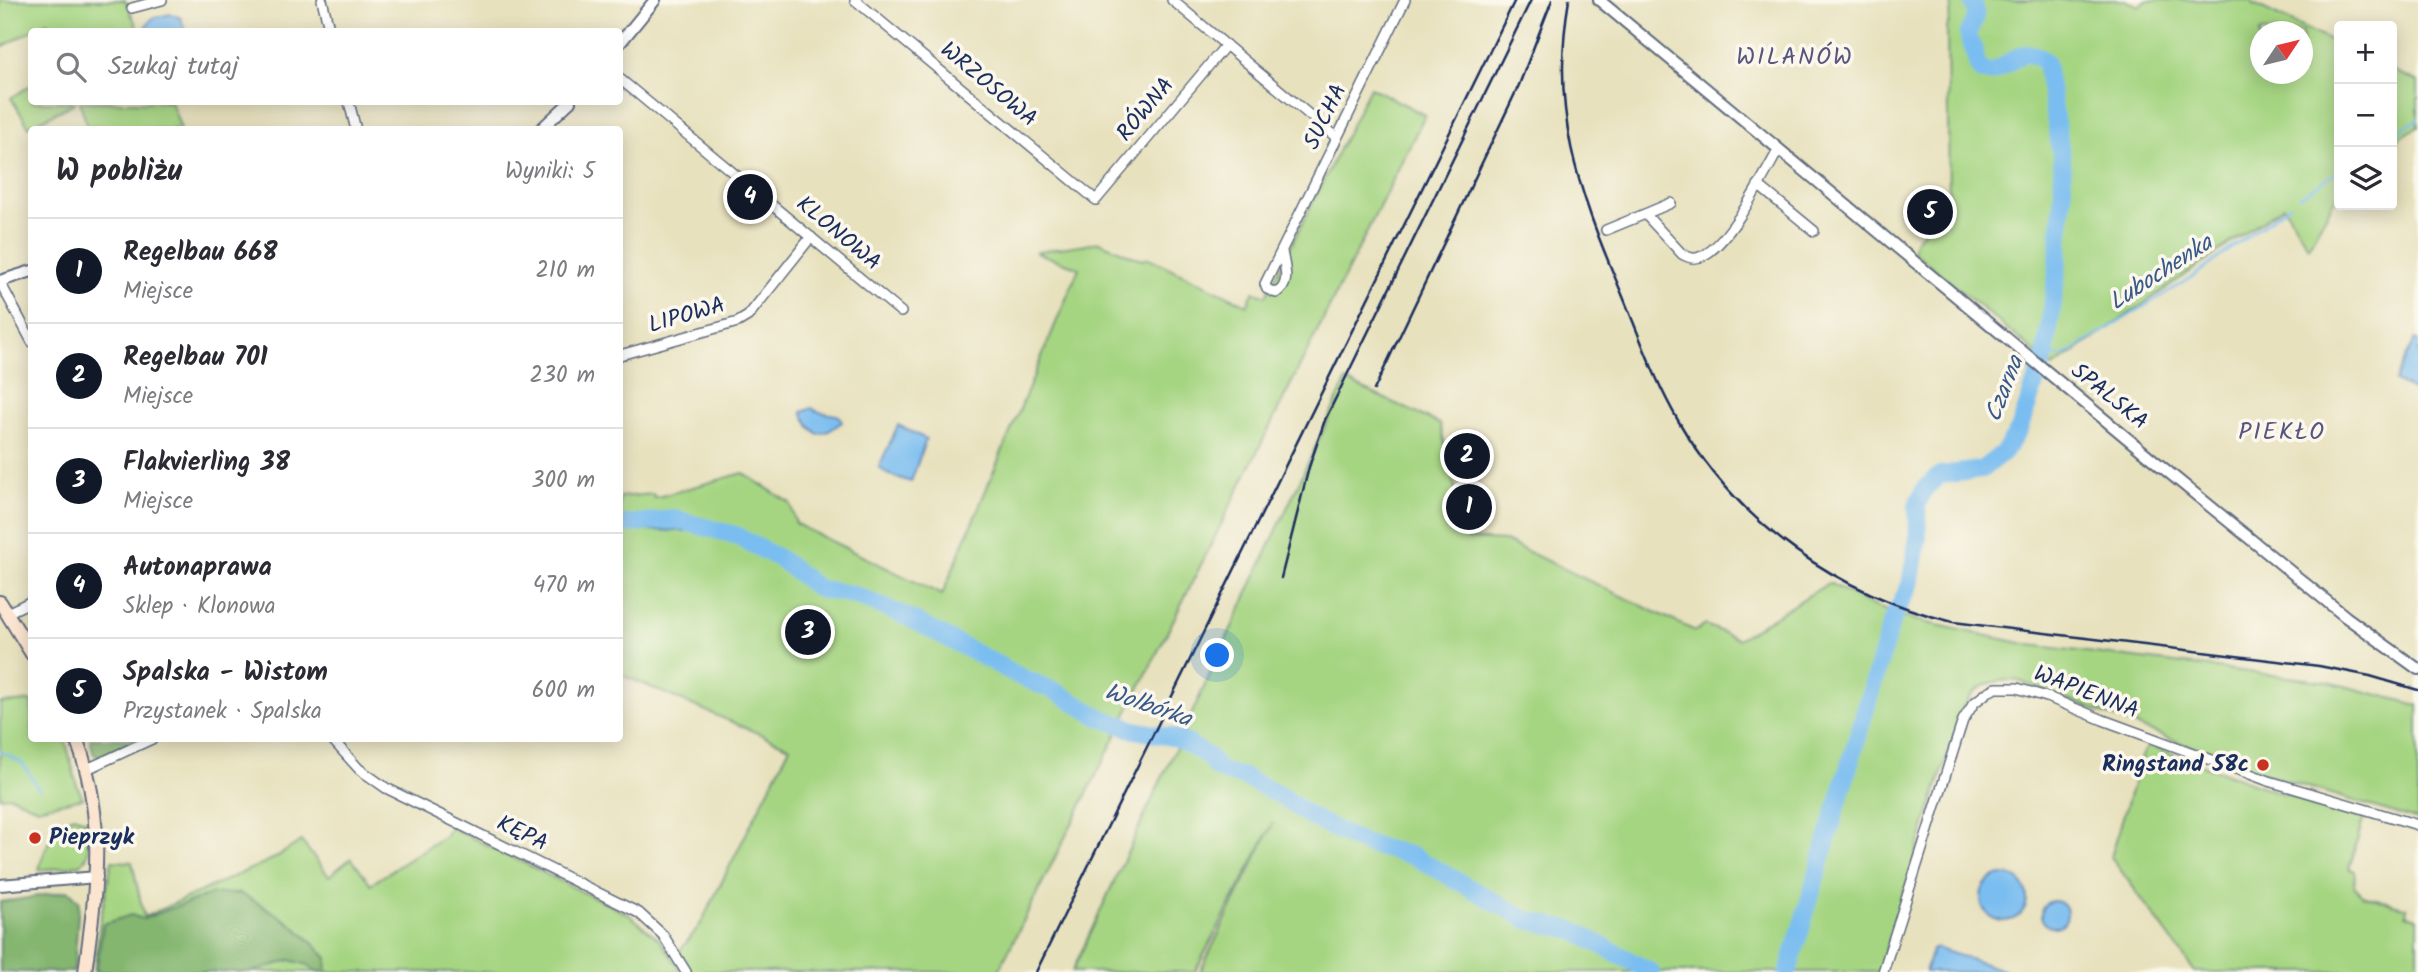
<!DOCTYPE html>
<html lang="pl">
<head>
<meta charset="utf-8">
<style>
	body { margin:0; font-family:Kalam,sans-serif; background:#f2f2f3; color:#2b2b33 }
	.controls { position:absolute; right:21px; top:21px; display:grid; overflow:hidden; border-radius:7px; box-shadow:0 4px 18px #0003 }
	.controls button { width:63px; height:63px; display:grid; place-items:center; padding:0; border:0; border-bottom:2px solid #e1e1e2; background:#fff; color:#2b2b33; font:35px sans-serif }
	.compass { position:absolute; left:2250px; top:21px; width:63px; height:63px; border-radius:50%; background:#fff; box-shadow:0 4px 18px #0003; rotate:55deg }
	.you { position:absolute; left:1218px; top:656px; width:24px; height:24px; margin:-18px; border:5px solid #fff; border-radius:50%; background:#1a73e8; box-shadow:0 0 0 10px #1a73e833 }
	.badge { display:grid; place-items:center; width:46px; height:46px; border-radius:50%; background:#111827; color:#fff; font-size:23px; font-weight:700 }
	.pin { position:absolute; translate:-50% -50%; border:4px solid #fff; box-shadow:0 2px 7px #0006 }
	.list { margin:0; padding:0; list-style:none }
	h2 { display:flex; justify-content:space-between; align-items:center; height:91px; margin:0; padding:0 28px; font-size:30px }
	h2 small { font-size:23px; font-weight:400; color:#7c7c81 }
	.list li { display:grid; grid-template-columns:46px 1fr auto; gap:21px; align-items:center; box-sizing:border-box; height:105px; padding:0 28px; border-top:2px solid #e1e1e2 }
	.list b { display:block; font-size:26px; white-space:nowrap }
	.list p { margin:0; font-size:23px; white-space:nowrap; color:#7c7c81 }
	.list em { font-size:23px; font-style:normal; color:#7c7c81 }
	.icon { flex:none; width:38px; height:38px; fill:none; stroke:currentColor; stroke-width:2; stroke-linecap:round; stroke-linejoin:round }
	.map { position:relative; flex:none; width:2418px; height:972px; overflow:hidden }
	.search { position:absolute; background:#fff; box-shadow:0 4px 18px #0003; left:28px; top:28px; width:595px; height:77px; display:flex; align-items:center; gap:18px; box-sizing:border-box; padding:0 24px; border-radius:7px; color:#7c7c81; font-size:26px }
	.panel { position:absolute; background:#fff; box-shadow:0 4px 18px #0003; left:28px; top:126px; width:595px; height:616px; border-radius:7px }
	.map>svg:first-child { display:block }
	.green { fill:#a6d582; stroke:#608270; stroke-width:2; fill-rule:evenodd }
	.forest { fill:#84b670; stroke:#507267; stroke-width:2 }
	.water { fill:#7abdf0; stroke:#4a76a7; stroke-width:2 }
	.lines { fill:none; stroke-linecap:round; stroke-linejoin:round }
	.stream { stroke:#7abdf0; stroke-width:2.5 }
	.river { stroke:#7abdf0; stroke-width:18 }
	.minor-casing { stroke:#626d7f; stroke-width:12 }
	.tertiary-casing { stroke:#626d7f; stroke-width:14 }
	.secondary-casing { stroke:#626d7f; stroke-width:16 }
	.minor { stroke:#fff; stroke-width:9 }
	.tertiary { stroke:#fff; stroke-width:10 }
	.secondary { stroke:#fce5d0; stroke-width:12 }
	.rail { stroke:#1b2f5e; stroke-width:2.5 }
	.poi-dot { fill:#c8321e; stroke:#fbf7ec; stroke-width:2.5 }
	.labels { text-anchor:middle; dominant-baseline:central; stroke-width:7; stroke-linejoin:round; paint-order:stroke }
	.street-label { font-size:23px; fill:#1b2f5e; stroke:#fbf7ec }
	.poi-label { font-size:23px; font-weight:bold; fill:#1b2f5e; stroke:#fbf7ec; text-anchor:end }
	.neighbourhood-label { font-size:24px; letter-spacing:2px; fill:#58557f; stroke:#fbf7ec }
	.water-label { font-size:24px; font-style:italic; fill:#385a8a; stroke:#fbf7ec }
</style>
</head>
<body>
<div class="map">
<svg width="2418" height="972" viewBox="0 0 2418 972">
	<rect width="100%" height="100%" fill="#fbf7ec"/>
	<filter id="ink" filterUnits="userSpaceOnUse"><feTurbulence type="fractalNoise" baseFrequency=".0143" numOctaves="2"/><feDisplacementMap in="SourceGraphic" scale="14" xChannelSelector="R" yChannelSelector="G"/><feConvolveMatrix kernelMatrix="1 2 1 2 8 2 1 2 1" color-interpolation-filters="sRGB"/></filter>
	<filter id="wash" filterUnits="userSpaceOnUse"><feTurbulence type="fractalNoise" baseFrequency=".00686" numOctaves="4" result="noise"/><feDisplacementMap in="SourceGraphic" scale="28" xChannelSelector="R" yChannelSelector="G"/><feGaussianBlur stdDeviation="1.57" result="paint"/><feColorMatrix in="noise" values="0 0 0 0 0 0 0 0 0 0 0 0 0 0 0 0 0 1.4 0 .05"/><feComposite in="paint" operator="in"/></filter>
	<g filter="url(#wash)">
		<rect width="100%" height="100%" fill="#e7e1bd"/>
		<g class="green">
			<path d="M0,0H125L139,31H52L48,22L0,48Z"/>
			<path d="M1953,0H2125L2139,6L2146,0H2251L2254,4L2339,45V192L2308,247L2284,206L2053,367L1913,251L1915,241L1949,201L1947,29ZM2260,32H2302V74H2260Z"/>
			<path d="M2392,70L2418,82V127L2392,142Z"/>
			<path d="M31,85L32,102H76L29,127L11,98Z"/>
			<path d="M1370,87L1425,115L998,972H692L679,952L700,925L790,747L620,674V497L653,494L654,498L743,473L790,503L796,524L942,595L1079,268L1035,252L1099,242L1142,260L1149,258L1247,305L1254,291L1266,296Z"/>
			<path d="M80,102H171L181,129H88Z"/>
			<path d="M1346,381L1440,424L1467,539L1505,541L1695,631L1706,625L1738,639L1829,583L1873,606L1918,621L2030,645L2329,682L2418,705V820L2254,771L2019,681C1995,678 1975,684 1963,707L1878,972H1200L1273,823L1195,972H1072Z"/>
			<path d="M31,701L32,738L65,739L77,786L83,798L37,808L10,796L0,797V703Z"/>
			<path d="M2150,746L2272,790L2364,817L2349,869L2355,871L2354,886L2363,895L2407,908L2406,915L2418,918V972H2195L2111,857L2139,764L2145,750Z"/>
			<path d="M74,816L87,821C93,871 84,865 39,870C43,852 55,821 74,816Z"/>
			<path d="M450,827L628,914L660,940L682,972H94L100,922L112,861L132,862L144,917L275,858L301,841L329,876L351,858L371,884L446,835Z"/>
		</g>
		<g class="forest">
			<path d="M90,739H138L103,757L94,755Z"/>
			<path d="M69,891L79,901L74,972H0V902C24,900 45,894 69,891Z"/>
			<path d="M239,893C278,913 297,925 327,958L326,972L316,971L308,965L290,960L252,972H96L103,924L131,915L143,919L211,894Z"/>
		</g>
		<g class="water">
			<path d="M171,14L181,18L185,31H146V26L153,18Z"/>
			<path d="M2415,339L2418,340V393L2395,381Z"/>
			<path d="M812,408C819,415 830,412 839,416L842,422L829,431L818,434L810,427L802,412Z"/>
			<path d="M898,425L926,439L911,482L887,474L879,467Z"/>
			<path d="M675,515L686,517L688,531L620,530V517C640,513 651,526 675,515Z"/>
			<circle cx="2004" cy="898" r="23"/>
			<circle cx="2054" cy="914" r="13"/>
			<path d="M1936,948L2009,972H1925L1932,950Z"/>
		</g>
		<g class="lines">
			<g class="stream">
				<path d="M2392,136L2418,119"/>
				<path d="M2300,196L2339,171"/>
				<path d="M2045,355L2062,357L2194,276L2290,205"/>
				<path d="M0,751L22,763L39,789"/>
			</g>
			<g class="river">
				<path d="M620,525L674,519L735,535L780,559L819,589L855,595L907,617L1023,678L1057,692L1099,717L1135,730L1176,738L1189,744L1210,758L1216,768L1223,772L1244,777L1283,797L1309,816L1362,843L1413,856L1527,920L1573,930L1651,972"/>
				<path d="M1788,972L1892,620L1910,585L1918,538L1917,505L1925,488L1940,475L1981,470L2004,452L2019,430L2045,355L2057,273L2063,192L2062,159L2047,70L2045,61C2039,57 2033,53 2025,54C2011,55 1991,86 1978,66C1975,60 1976,55 1974,50C1972,44 1969,41 1968,34C1975,17 1978,18 1972,0"/>
			</g>
		</g>
	</g>
	<g filter="url(#ink)">
		<g class="lines">
			<g class="minor-casing">
				<g id="minor">
					<path d="M322,0L330,32"/>
					<path d="M855,0L1096,200L1226,45"/>
					<path d="M1172,0L1337,138"/>
					<path d="M132,8L162,0"/>
					<path d="M620,79L901,312"/>
					<path d="M349,102L356,130"/>
					<path d="M1758,185L1814,231"/>
					<path d="M1645,214L1671,203"/>
					<path d="M1606,230L1645,214L1682,254C1689,258 1695,260 1702,256C1729,245 1764,175 1779,149"/>
					<path d="M1282,251C1284,266 1292,285 1276,293L1267,289L1265,284L1405,0"/>
					<path d="M0,282L32,342"/>
					<path d="M620,355L738,322L748,316L811,237"/>
					<path d="M7,613L32,601"/>
					<path d="M331,738L359,769L386,788L639,913L663,935L686,972"/>
					<path d="M87,769L154,738"/>
					<path d="M1883,972L1963,720L1974,703L1988,692L1996,688H2017L2050,698L2103,720L2269,781L2418,825"/>
				</g>
			</g>
			<g class="tertiary-casing">
				<g id="tertiary">
					<path d="M1599,0L2151,458L2346,617L2418,669"/>
					<path d="M620,43L655,0"/>
					<path d="M540,130L570,102"/>
					<path d="M0,281L32,271"/>
					<path d="M0,885L97,877"/>
				</g>
			</g>
			<g class="secondary-casing">
				<g id="secondary">
					<path d="M0,602L32,654"/>
					<path d="M76,738C107,818 96,890 85,972"/>
				</g>
			</g>
			<use href="#minor" class="minor"/>
			<use href="#tertiary" class="tertiary"/>
			<use href="#secondary" class="secondary"/>
			<g class="rail">
				<path d="M1569,0C1550,109 1577,188 1619,287C1638,332 1654,380 1679,422C1739,525 1838,594 1953,622L2319,666L2370,676L2418,690"/>
				<path d="M1374,390L1519,85L1552,0"/>
				<path d="M1281,578L1309,467L1325,420L1531,0"/>
				<path d="M1036,972L1515,0"/>
			</g>
		</g>
	</g>
	<g class="poi-dot">
		<circle cx="2263" cy="765" r="7"/>
		<circle cx="35" cy="838" r="7"/>
	</g>
	<g class="labels">
		<g class="street-label">
			<text transform="translate(988 85) rotate(40)">WRZOSOWA</text>
			<text transform="translate(1146 110) rotate(-50)">RÓWNA</text>
			<text transform="translate(1326 117) rotate(-64)">SUCHA</text>
			<text transform="translate(838 234) rotate(40)">KLONOWA</text>
			<text transform="translate(687 316) rotate(-16)">LIPOWA</text>
			<text transform="translate(2109 397) rotate(39)">SPALSKA</text>
			<text transform="translate(2086 693) rotate(21)">WAPIENNA</text>
			<text transform="translate(522 834) rotate(26)">KĘPA</text>
		</g>
		<g class="poi-label">
			<text x="2249" y="765">Ringstand 58c</text>
			<text x="49" y="838" text-anchor="start">Pieprzyk</text>
		</g>
		<g class="neighbourhood-label">
			<text x="1795" y="57">WILANÓW</text>
			<text x="2282" y="432">PIEKŁO</text>
		</g>
		<g class="water-label">
			<text transform="translate(2161 273) rotate(-33)">Lubochenka</text>
			<text transform="translate(2005 389) rotate(-69)">Czarna</text>
			<text transform="translate(1148 706) rotate(19)">Wolbórka</text>
		</g>
	</g>
</svg>
<div class="controls">
<button>+</button>
<button>−</button>
<button><svg class="icon" aria-label="layers" viewBox="0 0 24 24"><path d="M12 4l9 5-9 5-9-5zM3 14l9 5 9-5"/></svg></button>
</div>
<svg class="compass" viewBox="-18 -18 36 36"><path d="M0-13l5 13h-10z" fill="#e53935"/><path d="M0 13l5-13h-10z" fill="#7c7c81"/></svg>
<div class="you"></div>
<div class="pin badge" style="left:1469px;top:507px">1</div>
<div class="pin badge" style="left:1467px;top:456px">2</div>
<div class="pin badge" style="left:808px;top:632px">3</div>
<div class="pin badge" style="left:750px;top:197px">4</div>
<div class="pin badge" style="left:1930px;top:212px">5</div>
<div class="search"><svg class="icon" aria-label="search" viewBox="0 0 24 24"><circle cx="10" cy="10" r="6"/><path d="M15 15l6 6"/></svg>Szukaj tutaj</div>
<section class="panel">
<h2>W pobliżu<small>Wyniki: 5</small></h2>
<ul class="list">
<li><span class="badge">1</span><div><b>Regelbau 668</b><p>Miejsce</p></div><em>210 m</em></li>
<li><span class="badge">2</span><div><b>Regelbau 701</b><p>Miejsce</p></div><em>230 m</em></li>
<li><span class="badge">3</span><div><b>Flakvierling 38</b><p>Miejsce</p></div><em>300 m</em></li>
<li><span class="badge">4</span><div><b>Autonaprawa</b><p>Sklep · Klonowa</p></div><em>470 m</em></li>
<li><span class="badge">5</span><div><b>Spalska - Wistom</b><p>Przystanek · Spalska</p></div><em>600 m</em></li>
</ul>
</section>
</div>
</body>
</html>
